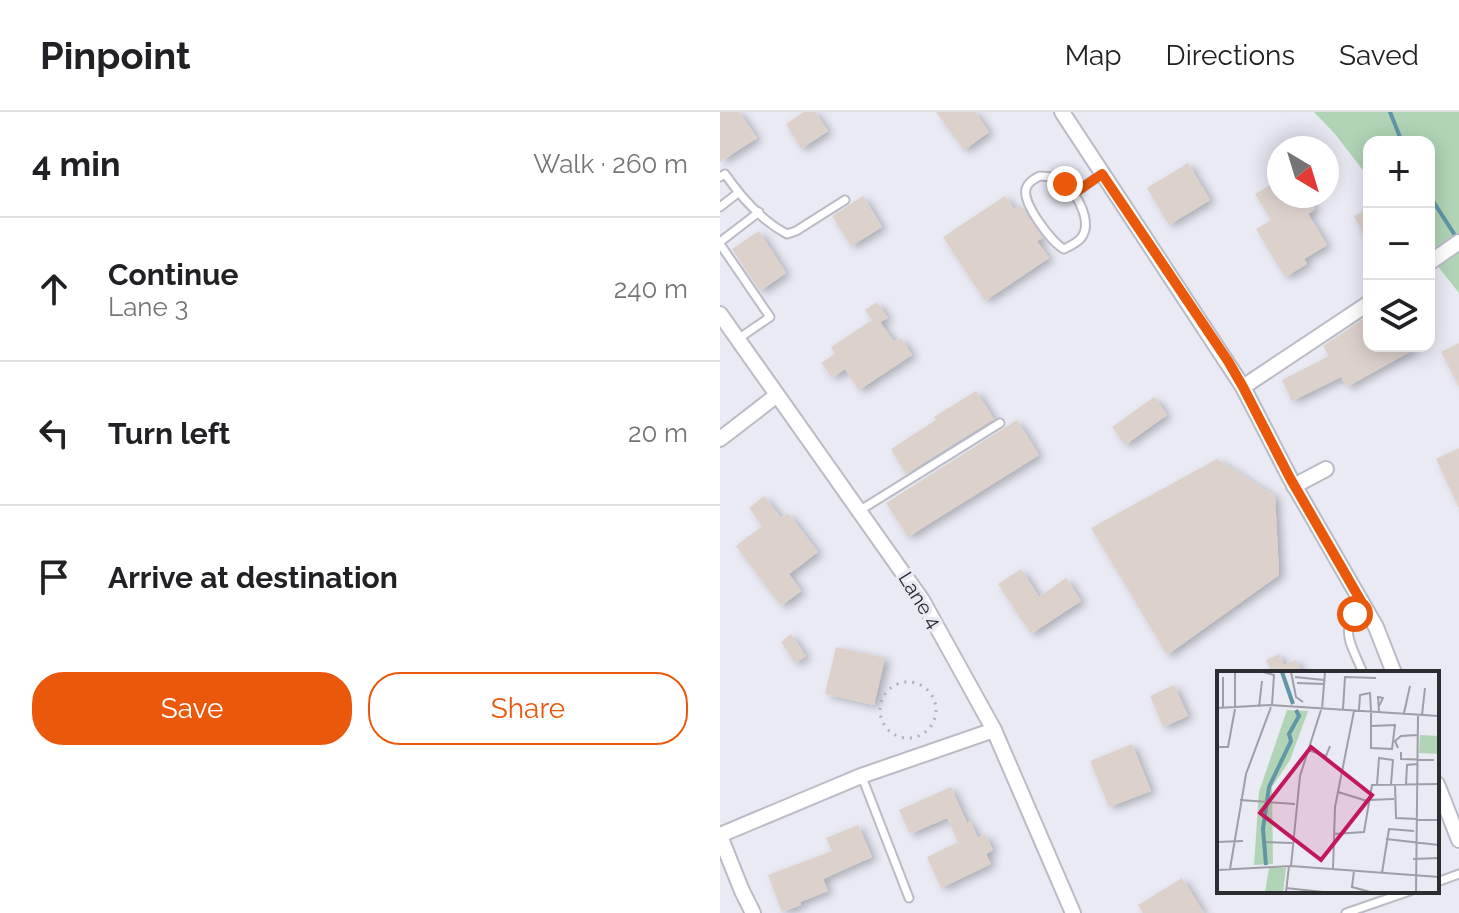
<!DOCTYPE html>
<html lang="en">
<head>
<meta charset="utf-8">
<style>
	body { margin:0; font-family:Raleway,sans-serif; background:#f2f2f2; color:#202124 }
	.controls { position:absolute; right:24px; top:24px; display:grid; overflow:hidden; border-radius:16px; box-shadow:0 4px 20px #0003 }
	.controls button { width:72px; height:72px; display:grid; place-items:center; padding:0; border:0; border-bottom:2px solid #e0e0e0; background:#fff; color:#202124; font:40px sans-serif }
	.compass { position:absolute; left:547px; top:24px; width:72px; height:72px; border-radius:50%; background:#fff; box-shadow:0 4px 20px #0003; rotate:142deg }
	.stop { position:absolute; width:24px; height:24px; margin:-18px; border:6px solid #ea580c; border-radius:50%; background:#fff }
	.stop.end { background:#ea580c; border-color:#fff; box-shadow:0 2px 8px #0008 }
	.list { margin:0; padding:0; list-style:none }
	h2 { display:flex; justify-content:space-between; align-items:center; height:104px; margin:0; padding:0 32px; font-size:34px }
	h2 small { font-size:26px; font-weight:400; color:#757577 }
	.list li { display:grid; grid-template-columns:52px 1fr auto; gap:24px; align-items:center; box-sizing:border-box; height:144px; padding:0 32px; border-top:2px solid #e0e0e0 }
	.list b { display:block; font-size:30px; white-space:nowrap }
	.list p { margin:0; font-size:26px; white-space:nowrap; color:#757577 }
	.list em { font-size:26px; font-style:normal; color:#757577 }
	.actions { display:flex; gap:16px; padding:24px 32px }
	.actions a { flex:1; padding:18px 0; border:2px solid #ea580c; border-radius:32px; text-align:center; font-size:28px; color:#ea580c }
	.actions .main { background:#ea580c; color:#fff }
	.icon { flex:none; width:44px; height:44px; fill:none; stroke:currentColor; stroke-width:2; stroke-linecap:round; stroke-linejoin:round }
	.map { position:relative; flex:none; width:739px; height:801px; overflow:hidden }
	header { display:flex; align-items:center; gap:48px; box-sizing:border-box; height:112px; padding:0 40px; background:#fff; border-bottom:2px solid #e0e0e0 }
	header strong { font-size:38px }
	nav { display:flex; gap:44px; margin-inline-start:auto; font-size:28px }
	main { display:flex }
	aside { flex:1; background:#fff }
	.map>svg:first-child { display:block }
	.green { fill:#b0d4b5 }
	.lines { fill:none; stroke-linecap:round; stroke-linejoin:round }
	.stream { stroke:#6196a7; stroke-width:4 }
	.building { fill:#ddd1cc; filter:url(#shadow) }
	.lane-casing { stroke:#babbc5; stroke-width:11 }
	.street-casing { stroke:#babbc5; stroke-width:18 }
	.path { stroke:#afb0b9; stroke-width:3; stroke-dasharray:2 6; stroke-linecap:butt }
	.lane { stroke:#fff; stroke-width:7 }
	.street { stroke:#fff; stroke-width:14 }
	.route { stroke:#ea580c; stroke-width:10 }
	.labels { text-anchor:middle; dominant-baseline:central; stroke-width:7; stroke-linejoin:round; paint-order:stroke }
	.street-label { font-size:20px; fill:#2c2d31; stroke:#e9eaf4 }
	.inset-river { fill:none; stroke:#6196a7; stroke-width:4 }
	.inset-road { fill:none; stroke:#9d9ea6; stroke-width:2 }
	.view { fill:#c2185b; fill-opacity:0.15; stroke:#c2185b; stroke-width:4 }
	.inset-edge { fill:none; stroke:#2c2d31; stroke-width:4 }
</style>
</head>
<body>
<header>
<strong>Pinpoint</strong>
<nav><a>Map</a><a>Directions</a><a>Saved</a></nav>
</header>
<main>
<aside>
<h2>4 min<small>Walk · 260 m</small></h2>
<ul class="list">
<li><svg class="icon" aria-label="ahead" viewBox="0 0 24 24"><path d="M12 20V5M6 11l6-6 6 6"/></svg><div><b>Continue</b><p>Lane 3</p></div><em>240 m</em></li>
<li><svg class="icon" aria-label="left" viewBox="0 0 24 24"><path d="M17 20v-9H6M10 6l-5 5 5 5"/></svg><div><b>Turn left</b></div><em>20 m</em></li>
<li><svg class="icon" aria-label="arrive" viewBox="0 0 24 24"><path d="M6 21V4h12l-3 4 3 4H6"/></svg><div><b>Arrive at destination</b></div></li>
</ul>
<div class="actions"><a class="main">Save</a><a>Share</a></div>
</aside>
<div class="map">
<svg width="739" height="801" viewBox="0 0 739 801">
	<defs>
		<filter id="shadow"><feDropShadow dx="5" dy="3" stdDeviation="4" flood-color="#0004"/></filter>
	</defs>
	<rect width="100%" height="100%" fill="#e9eaf4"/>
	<path class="green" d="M594,0H739V181L709,143V30H649V66L615,22Z"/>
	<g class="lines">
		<g class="stream">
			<path d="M670,0L682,30"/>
			<path d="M709,83L738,128"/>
		</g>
	</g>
	<g class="building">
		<path d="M0,0H19L37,26L0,50Z"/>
		<path d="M84,0H95L108,19L81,37L66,12Z"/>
		<path d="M216,0H255L269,20L244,38Z"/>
		<path d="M468,51L490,88L449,113L427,76Z"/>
		<path d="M559,68V84H587L595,97L588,102L607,133L584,147L587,152L565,165L536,117L551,108L535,82Z"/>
		<path d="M143,84L162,115L131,134L112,104Z"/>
		<path d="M285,84L294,97L300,93L323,126L317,129L329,146L265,189L223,125Z"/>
		<path d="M649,97V134L634,104Z"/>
		<path d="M39,119L66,161L40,179L12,137Z"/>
		<path d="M157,190L168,206L160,210L174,230L181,226L192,243L139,278L125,257L112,266L101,251L115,242L111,235L152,208L145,198Z"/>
		<path d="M649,203V234H700L627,275L621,265L572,289L562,268L609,244L603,234Z"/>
		<path d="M739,231V275L721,240Z"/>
		<path d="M256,279L274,307L186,362L171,337L216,308L214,305Z"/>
		<path d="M434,285L447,303L405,333L392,315Z"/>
		<path d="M297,308L319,343L188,425L166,391Z"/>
		<path d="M739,336V396L716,347Z"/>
		<path d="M497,347L555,384L559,463L447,543L371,416Z"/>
		<path d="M44,384L61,406L68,401L98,440L69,462L81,479L61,494L16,434L42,414L29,396Z"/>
		<path d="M301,457L319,485L346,466L361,489L311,522L278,472Z"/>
		<path d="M71,522L86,544L75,551L61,530Z"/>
		<path d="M116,535L165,546L154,593L105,582Z"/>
		<path d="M559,542L564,553L576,548L582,561H548L551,559L546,548Z"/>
		<path d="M454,573L468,604L443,615L430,584Z"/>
		<path d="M412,632L431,679L389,695L370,649Z"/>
		<path d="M231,675L247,711L250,709L258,726L265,722L273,738L266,742L271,752L221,776L207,745L238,730L227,706L190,722L179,698Z"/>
		<path d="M138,713L152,745L103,767L108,779L80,790L81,793L62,800L48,763L112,739L106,726Z"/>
		<path d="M462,766L484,801H423L418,793Z"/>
	</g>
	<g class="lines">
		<g class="lane-casing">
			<g id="lane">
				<path d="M320,64C330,64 338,66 345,72C358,83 373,111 361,126C357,131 350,134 344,137C332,131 302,91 306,77C308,70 314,67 320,64Z"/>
				<path d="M0,65L5,62C21,85 42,109 67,122L76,119L125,88"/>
				<path d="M353,82L382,62"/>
				<path d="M0,95L18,81"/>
				<path d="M0,130L39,100"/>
				<path d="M0,132L50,205L18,227"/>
				<path d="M139,399L280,311"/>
				<path d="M643,561C633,535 615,514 645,496"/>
				<path d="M142,665L189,786"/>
				<path d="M717,770L739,762"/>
				<path d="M626,801L690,779"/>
			</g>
		</g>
		<g class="street-casing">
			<g id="street">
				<path d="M342,0L523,275L570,366L656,515L674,561"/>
				<path d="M709,151L739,130"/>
				<path d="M0,202L202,488L274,618L353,801"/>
				<path d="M523,275L649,191"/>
				<path d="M0,327L57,283"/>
				<path d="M574,374L606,357"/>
				<path d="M717,672L739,728"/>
				<path d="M0,723L141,664L274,618"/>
				<path d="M0,724L22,779L33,801"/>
			</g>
		</g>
		<circle class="path" cx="188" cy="598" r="28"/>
		<use href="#lane" class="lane"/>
		<use href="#street" class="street"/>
	</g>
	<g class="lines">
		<path class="route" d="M345,72L353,82L382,62L508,249L523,275L570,366L645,496L635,502"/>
	</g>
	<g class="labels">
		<g class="street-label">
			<text transform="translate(200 488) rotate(58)">Lane 4</text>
		</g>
	</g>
	<g transform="translate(497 559)">
		<rect width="222" height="222" fill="#e9eaf4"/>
		<path d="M70,39L91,40L73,89L55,116L56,193L37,194L42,121ZM203,64L222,65V83L202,82ZM52,197H69L66,221H48Z" fill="#b0d4b5"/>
		<path class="inset-river" d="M65,1L76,33M49,194L46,158L52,116L74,70L72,63L82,45L79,39"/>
		<path class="inset-road" d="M18,1V36M46,1L57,4L55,34M74,1L79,26L86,31M78,6L107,9M80,12L107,13M42,36L45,10M0,37L53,34L222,45M6,37V6M105,38L108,1M126,38L128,6L159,7M142,39L143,24L153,22L154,40M162,41L161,26L166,27L162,35M187,42L193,15M205,44L208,17M154,55L178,54L175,78L154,77V42M0,76H11L18,38M181,77L178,70L184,65L200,64M91,79L109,85L113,75M184,81V88L217,89M178,113L179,147L222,149M189,113L190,94L200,93M160,114L162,87L176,89L174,113M121,121L150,130M23,129L78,133M151,129L177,128M117,163L147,161L155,114L222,113M169,168L222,174M0,171L26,170M49,171L75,172M196,188L221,187V206M74,195L83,105L104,39M13,198L29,103L54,36M116,198L118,136L137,40M0,199L74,195L222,206M137,200L135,216L153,221M165,202L172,158L197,160M69,217L106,221M69,221L72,195M199,221L201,44"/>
		<path class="view" d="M94,76L155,124L104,189L43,142Z"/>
		<rect width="222" height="222" class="inset-edge"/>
	</g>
</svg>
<div class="controls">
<button>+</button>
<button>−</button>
<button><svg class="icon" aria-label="layers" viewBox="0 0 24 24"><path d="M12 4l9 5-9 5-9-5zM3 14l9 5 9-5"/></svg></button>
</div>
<svg class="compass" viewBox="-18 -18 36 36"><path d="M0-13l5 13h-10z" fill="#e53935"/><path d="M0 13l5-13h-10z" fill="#757577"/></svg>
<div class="stop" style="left:635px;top:502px"></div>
<div class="stop end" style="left:345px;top:72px"></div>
</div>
</main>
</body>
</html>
